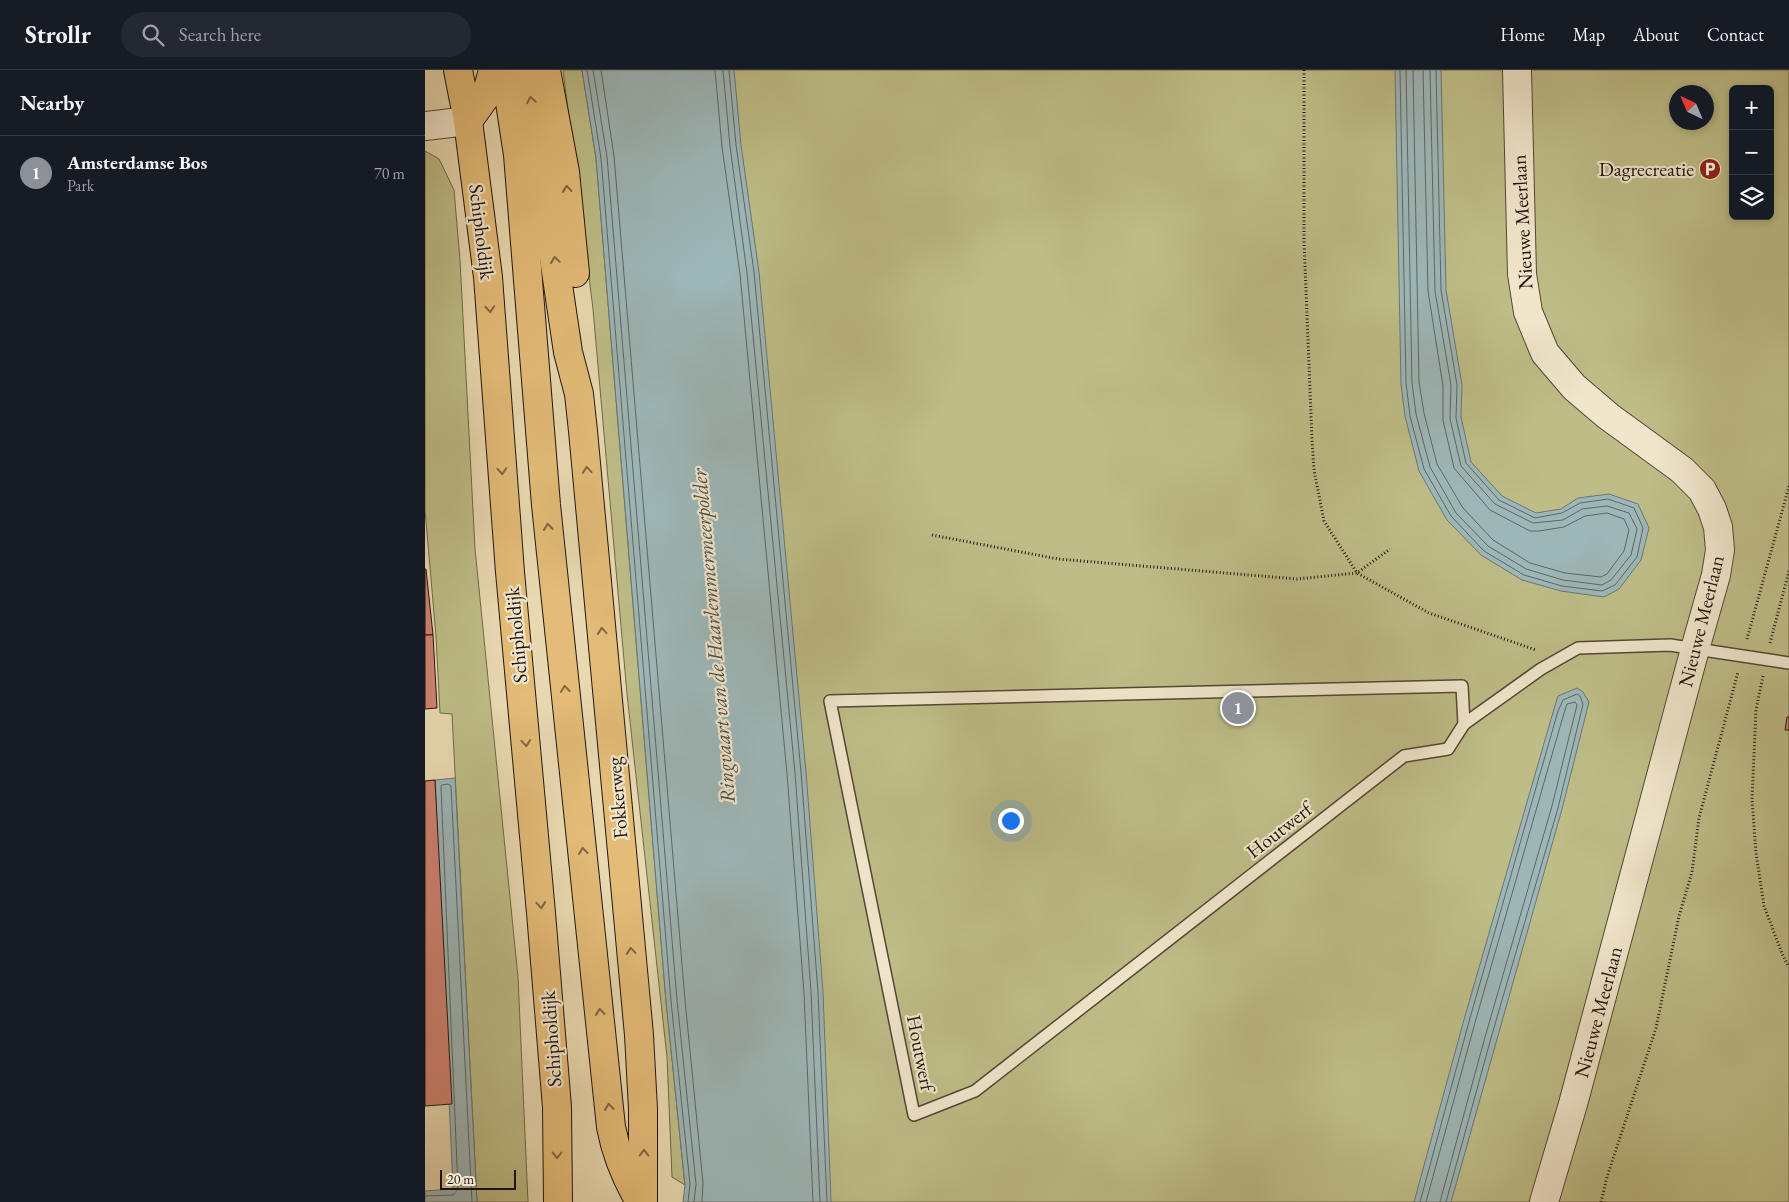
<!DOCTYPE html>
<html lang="en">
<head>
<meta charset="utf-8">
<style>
	body { margin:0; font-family:"EB Garamond",serif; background:#242831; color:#f1f3f6 }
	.controls { position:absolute; right:15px; top:15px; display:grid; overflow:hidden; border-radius:8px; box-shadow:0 2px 8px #0003 }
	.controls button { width:45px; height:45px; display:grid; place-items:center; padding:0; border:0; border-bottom:1px solid #363941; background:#171b24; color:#f1f3f6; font:25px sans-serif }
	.compass { position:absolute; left:1244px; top:15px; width:45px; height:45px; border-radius:50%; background:#171b24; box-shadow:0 2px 8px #0003; rotate:316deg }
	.scale { position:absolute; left:15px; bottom:12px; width:76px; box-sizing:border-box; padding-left:5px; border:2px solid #21150e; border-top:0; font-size:14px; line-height:18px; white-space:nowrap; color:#21150e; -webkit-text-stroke:4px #f1e6cc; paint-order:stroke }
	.you { position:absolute; left:585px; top:750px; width:18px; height:18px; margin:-12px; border:4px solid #fff; border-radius:50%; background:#1a73e8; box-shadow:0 0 0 8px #1a73e833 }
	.badge { display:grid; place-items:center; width:32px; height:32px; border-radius:50%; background:#8c9099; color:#fff; font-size:16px; font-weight:700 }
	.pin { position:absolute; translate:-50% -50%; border:2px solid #fff; box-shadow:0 1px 5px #0006 }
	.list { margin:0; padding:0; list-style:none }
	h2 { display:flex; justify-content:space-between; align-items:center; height:65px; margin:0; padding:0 20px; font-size:21px }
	h2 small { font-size:16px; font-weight:400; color:#9ea1a6 }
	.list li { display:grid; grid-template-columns:32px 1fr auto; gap:15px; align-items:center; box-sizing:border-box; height:75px; padding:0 20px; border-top:1px solid #363941 }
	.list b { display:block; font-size:19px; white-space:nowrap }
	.list p { margin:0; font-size:16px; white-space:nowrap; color:#9ea1a6 }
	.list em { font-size:16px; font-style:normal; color:#9ea1a6 }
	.icon { flex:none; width:28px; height:28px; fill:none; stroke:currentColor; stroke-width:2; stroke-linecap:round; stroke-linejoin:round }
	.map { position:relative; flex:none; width:1364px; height:1132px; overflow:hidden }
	header { display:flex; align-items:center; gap:30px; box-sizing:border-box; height:70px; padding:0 25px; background:#171b24; border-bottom:1px solid #363941 }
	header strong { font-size:24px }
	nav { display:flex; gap:28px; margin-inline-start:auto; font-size:18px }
	.search { width:350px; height:45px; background:#242831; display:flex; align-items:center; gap:12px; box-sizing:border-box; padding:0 18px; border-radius:28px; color:#9ea1a6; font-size:19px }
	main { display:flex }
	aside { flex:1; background:#171b24 }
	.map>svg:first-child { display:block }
	.green { fill:#bebd87; stroke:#70694a; fill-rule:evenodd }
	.water { fill:#9db7b8; stroke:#6b7674 }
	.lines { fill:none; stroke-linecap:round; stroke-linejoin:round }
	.shore { stroke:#5f6663; stroke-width:1 }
	.building { fill:#d08373; stroke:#21150e }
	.service-casing { stroke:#534637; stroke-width:14 }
	.tertiary-casing { stroke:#534637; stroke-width:30 }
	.primary-casing { stroke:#21150e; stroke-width:30 }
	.path { stroke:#21150e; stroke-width:3; stroke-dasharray:1 2.5; stroke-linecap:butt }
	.service { stroke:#f1e6cc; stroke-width:11 }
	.tertiary { stroke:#f1e6cc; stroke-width:28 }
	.primary { stroke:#e4bc78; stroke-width:28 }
	.oneway { stroke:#826843 }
	.labels { text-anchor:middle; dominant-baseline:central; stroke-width:4.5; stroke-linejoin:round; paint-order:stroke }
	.poi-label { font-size:20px; fill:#21150e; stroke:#f1e6cc; text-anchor:end }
	.street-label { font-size:20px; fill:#21150e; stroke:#f1e6cc }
	.water-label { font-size:21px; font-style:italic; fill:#4c4e4a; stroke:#f1e6cc }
</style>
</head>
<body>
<header>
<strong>Strollr</strong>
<div class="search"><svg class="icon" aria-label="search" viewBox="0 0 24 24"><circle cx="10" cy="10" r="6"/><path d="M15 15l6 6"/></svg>Search here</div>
<nav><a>Home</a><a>Map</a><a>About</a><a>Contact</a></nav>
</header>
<main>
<aside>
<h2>Nearby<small></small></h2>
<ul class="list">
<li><span class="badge">1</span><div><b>Amsterdamse Bos</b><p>Park</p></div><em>70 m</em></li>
</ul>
</aside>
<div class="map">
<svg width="1364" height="1132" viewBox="0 0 1364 1132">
	<rect width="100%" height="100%" fill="#e9d9b1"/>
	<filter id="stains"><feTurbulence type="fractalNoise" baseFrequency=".004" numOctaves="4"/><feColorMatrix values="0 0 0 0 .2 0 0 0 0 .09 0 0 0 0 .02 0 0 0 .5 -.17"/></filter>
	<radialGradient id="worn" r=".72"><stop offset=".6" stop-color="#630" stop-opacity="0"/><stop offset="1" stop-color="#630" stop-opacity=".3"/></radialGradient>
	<g class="green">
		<path d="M138,0H157L171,88L241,931L260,1115L247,1107L242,987L202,624L168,239Z"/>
		<path d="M210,0H1364V1132H306ZM1308,19H1345V146H1308ZM1252,22H1282V52H1252Z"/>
		<path d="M0,81L14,89L29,120L35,190L50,479L93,907L103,1132H52L27,644L15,643L11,566L0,440Z"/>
	</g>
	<g class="water">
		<path d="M157,0H309L316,75L334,202L381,702L398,922L406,1132H258L260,1115L241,931L171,88Z"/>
		<path d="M970,0H1016L1021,220L1037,315L1036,347L1046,392L1077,426L1111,443L1136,439L1153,428L1184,424L1213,434L1224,458L1216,490L1194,519L1179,527L1136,521L1097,510L1056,485L1022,450L994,401L980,346L976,314Z"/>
		<path d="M1152,618L1158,622L1164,632L1137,739L1026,1132H989L1040,946L1129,639L1133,626Z"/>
		<path d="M30,708L52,1132H0V1121L28,1119L10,710Z"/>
	</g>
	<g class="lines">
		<g class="shore">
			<path d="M162,0L176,88L246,931L265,1114L263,1132"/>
			<path d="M168,0L182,87L252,930L271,1114L269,1132"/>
			<path d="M176,0L189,86L260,930L278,1113L277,1132"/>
			<path d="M290,0L297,77L315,204L362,704L379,923L388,1132"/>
			<path d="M298,0L305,76L322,203L370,703L386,922L395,1132"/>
			<path d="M304,0L311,75L329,202L376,702L393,922L402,1132"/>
			<path d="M975,0L981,313L985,346L999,399L1026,446L1059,481L1099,505L1137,516L1177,521L1190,515L1212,487L1218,458L1209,438L1183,429L1155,433L1137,443L1110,448L1074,430L1041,393L1031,348L1032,315L1016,220L1011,0"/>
			<path d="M981,0L987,313L991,344L1005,397L1031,443L1063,476L1101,499L1138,510L1177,515L1186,510L1206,485L1212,459L1204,443L1182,436L1157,439L1138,450L1108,453L1070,434L1036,396L1025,349L1026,315L1010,221L1005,0"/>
			<path d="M988,0L994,312L999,343L1012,394L1038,438L1068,470L1105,493L1140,503L1176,507L1182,504L1199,481L1204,460L1199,449L1182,443L1160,446L1139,457L1114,461H1105L1065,440L1029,398L1018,350V316L1003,221L998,0"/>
			<path d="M0,1126L28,1125L33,1119L16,717L17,715L23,714L26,716L47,1132"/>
			<path d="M995,1132L1045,948L1133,641L1138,630L1152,624L1155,626L1158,634L1133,738L1066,968L1021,1132"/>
			<path d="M1001,1132L1051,949L1139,643L1142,634L1150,632L1152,635L1127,736L1060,967L1015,1132"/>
		</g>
	</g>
	<g class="building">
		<path d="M0,499H1L8,565H0Z"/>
		<path d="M0,565H8L12,638L0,639Z"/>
		<path d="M1362,647H1364V660H1360Z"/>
		<path d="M10,710L27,1034L0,1036V711Z"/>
	</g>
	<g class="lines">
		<g class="service-casing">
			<g id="service">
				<path d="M1037,616L1039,654L1023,679L979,686L550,1021L489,1045L405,631Z"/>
				<path d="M1039,654L1116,599L1153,578L1245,575L1364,593"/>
			</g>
		</g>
		<g class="tertiary-casing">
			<g id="tertiary">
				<path d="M1092,0L1097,204L1103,242L1120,283L1149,317L1183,346L1257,400L1277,420L1287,439L1293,457L1295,480L1291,505L1270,579L1148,1034L1119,1132"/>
				<path d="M0,56L43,51"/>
			</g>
		</g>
		<g class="primary-casing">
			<g id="primary">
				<path d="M33,0L43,51L63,207L85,502L116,843L132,1037L133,1132"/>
				<path d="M80,0L93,85L121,435L186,1057C191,1084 201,1108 215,1132"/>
				<path d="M101,0L143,282L154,324L158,361L214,965L218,1039V1132"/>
				<path d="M121,0L140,102L150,203"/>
				<path d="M43,51L61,26L68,0"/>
			</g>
		</g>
		<g class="path">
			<path d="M879,0V170L887,370L889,400L899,451L932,503L1004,543L1111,580"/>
			<path d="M507,465L633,489L872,509L932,503L965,479"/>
			<path d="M1322,569L1364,416"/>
			<path d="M1345,573L1364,501"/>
			<path d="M1338,606L1331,640L1327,729L1331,783L1339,836L1358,886L1364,897"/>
			<path d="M1176,1132L1182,1107L1231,958L1254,846L1267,802L1274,748L1313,602"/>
		</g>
		<use href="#service" class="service"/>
		<use href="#tertiary" class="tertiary"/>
		<use href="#primary" class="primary"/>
	</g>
	<defs><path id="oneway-chevron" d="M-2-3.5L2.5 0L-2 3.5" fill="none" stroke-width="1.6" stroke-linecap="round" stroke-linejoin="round" transform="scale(1.25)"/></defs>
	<g class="oneway">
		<use href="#oneway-chevron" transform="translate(106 30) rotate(-99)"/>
		<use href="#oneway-chevron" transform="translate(142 119) rotate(-95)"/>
		<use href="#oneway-chevron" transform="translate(130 190) rotate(-98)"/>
		<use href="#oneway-chevron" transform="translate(65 239) rotate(86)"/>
		<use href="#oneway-chevron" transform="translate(162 400) rotate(-95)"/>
		<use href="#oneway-chevron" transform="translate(77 401) rotate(86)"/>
		<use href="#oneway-chevron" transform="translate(123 457) rotate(-96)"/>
		<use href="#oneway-chevron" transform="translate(177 561) rotate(-95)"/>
		<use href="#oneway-chevron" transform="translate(140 619) rotate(-96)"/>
		<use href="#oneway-chevron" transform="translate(101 673) rotate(85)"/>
		<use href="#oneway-chevron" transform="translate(158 781) rotate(-96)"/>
		<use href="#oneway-chevron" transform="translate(116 835) rotate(85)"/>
		<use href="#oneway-chevron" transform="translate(206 881) rotate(-95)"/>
		<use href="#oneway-chevron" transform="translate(175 942) rotate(-96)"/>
		<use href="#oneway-chevron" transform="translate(184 1037) rotate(-96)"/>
		<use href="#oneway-chevron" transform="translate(219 1083) rotate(-90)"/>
		<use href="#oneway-chevron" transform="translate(132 1085) rotate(90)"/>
	</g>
	<defs>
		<g id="parking-disc" transform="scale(1.125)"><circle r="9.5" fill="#8f2418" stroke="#f1e6cc"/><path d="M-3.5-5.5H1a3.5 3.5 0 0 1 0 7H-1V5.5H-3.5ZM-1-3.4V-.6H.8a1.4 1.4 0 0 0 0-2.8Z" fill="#fff"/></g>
	</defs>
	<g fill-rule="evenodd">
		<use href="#parking-disc" x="1285" y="99"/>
	</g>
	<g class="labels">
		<g class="poi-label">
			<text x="1269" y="99">Dagrecreatie</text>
		</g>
		<g class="street-label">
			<text transform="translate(1097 152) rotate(-93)">Nieuwe Meerlaan</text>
			<text transform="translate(57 162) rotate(83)">Schipholdijk</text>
			<text transform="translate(1276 551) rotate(-76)">Nieuwe Meerlaan</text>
			<text transform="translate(91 565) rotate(-95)">Schipholdijk</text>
			<text transform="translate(192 728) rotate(-95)">Fokkerweg</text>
			<text transform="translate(854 760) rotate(-38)">Houtwerf</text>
			<text transform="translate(1173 942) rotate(-75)">Nieuwe Meerlaan</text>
			<text transform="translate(126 969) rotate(-94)">Schipholdijk</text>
			<text transform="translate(496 983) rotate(79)">Houtwerf</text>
		</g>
		<g class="water-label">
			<text transform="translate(288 566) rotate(-95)">Ringvaart van de Haarlemmermeerpolder</text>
		</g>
	</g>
	<rect width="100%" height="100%" filter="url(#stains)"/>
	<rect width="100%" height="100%" fill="url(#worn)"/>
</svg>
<div class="controls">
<button>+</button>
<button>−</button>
<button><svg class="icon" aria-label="layers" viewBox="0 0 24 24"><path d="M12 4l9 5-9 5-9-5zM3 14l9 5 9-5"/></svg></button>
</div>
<svg class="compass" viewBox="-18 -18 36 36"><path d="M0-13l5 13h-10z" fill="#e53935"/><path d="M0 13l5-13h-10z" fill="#9ea1a6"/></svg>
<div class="scale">20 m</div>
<div class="you"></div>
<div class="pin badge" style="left:813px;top:638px">1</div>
</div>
</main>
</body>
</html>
